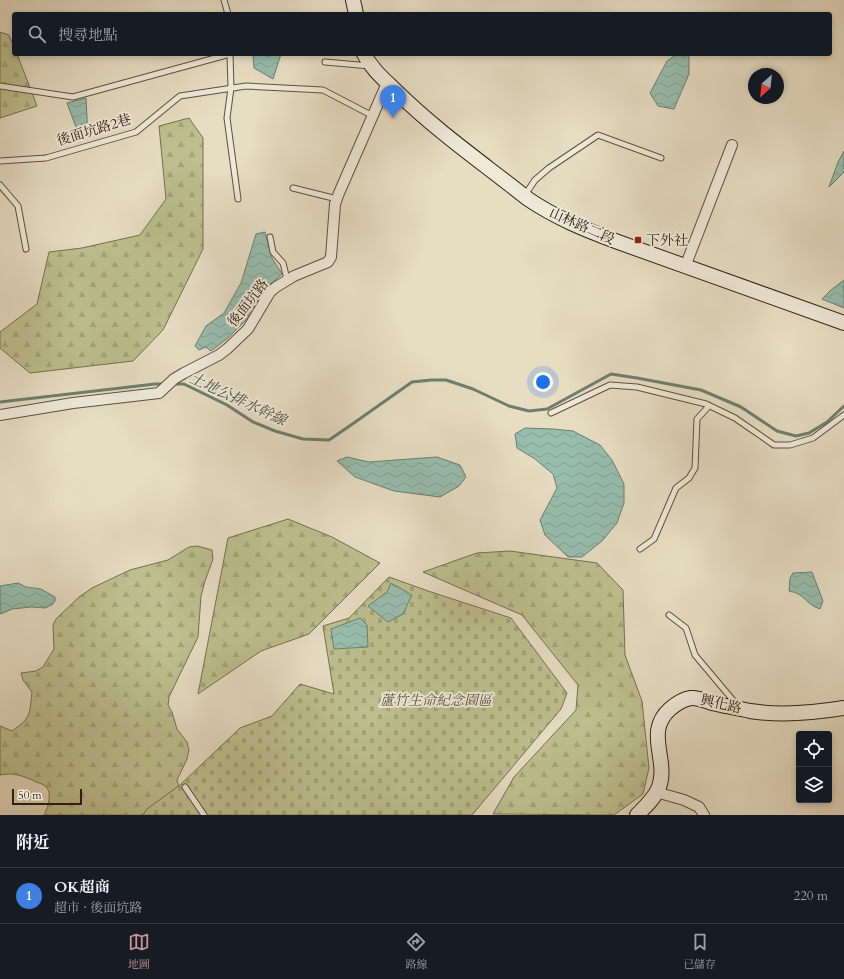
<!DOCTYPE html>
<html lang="zh-TW">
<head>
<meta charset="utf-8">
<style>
	body { margin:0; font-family:Cardo,"Noto Serif TC",serif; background:#242831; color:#f1f3f6 }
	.controls { position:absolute; right:12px; bottom:12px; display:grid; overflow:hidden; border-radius:4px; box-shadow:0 2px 6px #0003 }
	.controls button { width:36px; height:36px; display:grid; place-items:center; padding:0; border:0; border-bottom:1px solid #363941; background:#171b24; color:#f1f3f6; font:20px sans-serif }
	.compass { position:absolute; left:748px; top:68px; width:36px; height:36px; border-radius:50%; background:#171b24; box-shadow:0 2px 6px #0003; rotate:207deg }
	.scale { position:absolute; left:12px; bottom:10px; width:70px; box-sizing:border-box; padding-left:4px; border:2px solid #302113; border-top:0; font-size:11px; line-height:14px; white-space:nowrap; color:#302113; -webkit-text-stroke:3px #efe9d8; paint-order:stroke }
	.you { position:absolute; left:543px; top:382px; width:14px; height:14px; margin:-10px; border:3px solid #fff; border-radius:50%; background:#1a73e8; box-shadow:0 0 0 6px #1a73e833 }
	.badge { display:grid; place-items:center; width:26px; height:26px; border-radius:50%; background:#c59692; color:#fff; font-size:13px; font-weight:700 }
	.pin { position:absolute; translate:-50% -33px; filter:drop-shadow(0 1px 2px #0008) }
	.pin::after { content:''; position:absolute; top:21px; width:14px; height:12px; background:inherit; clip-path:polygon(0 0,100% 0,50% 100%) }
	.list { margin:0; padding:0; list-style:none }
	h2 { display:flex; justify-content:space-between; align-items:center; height:52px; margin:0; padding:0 16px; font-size:17px }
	h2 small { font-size:13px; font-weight:400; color:#9ea1a6 }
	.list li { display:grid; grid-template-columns:26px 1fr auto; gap:12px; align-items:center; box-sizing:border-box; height:56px; padding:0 16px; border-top:1px solid #363941 }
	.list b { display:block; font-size:15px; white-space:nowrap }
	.list p { margin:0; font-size:13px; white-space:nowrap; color:#9ea1a6 }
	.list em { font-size:13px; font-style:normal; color:#9ea1a6 }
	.icon { flex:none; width:22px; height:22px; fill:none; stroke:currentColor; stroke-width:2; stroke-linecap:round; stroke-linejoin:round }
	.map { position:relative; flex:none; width:844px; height:815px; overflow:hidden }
	.search { position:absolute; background:#171b24; box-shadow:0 2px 6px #0003; left:12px; right:12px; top:12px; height:44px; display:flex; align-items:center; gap:10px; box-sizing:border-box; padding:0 14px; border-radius:4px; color:#9ea1a6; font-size:15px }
	.sheet { height:108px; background:#171b24 }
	nav { display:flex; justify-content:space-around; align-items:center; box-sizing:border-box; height:56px; border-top:1px solid #363941; background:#171b24; font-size:11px; color:#9ea1a6 }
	nav a { display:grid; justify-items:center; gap:2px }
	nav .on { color:#c59692 }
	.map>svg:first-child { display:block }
	.forest { fill:url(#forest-firs); stroke:#767050 }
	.cemetery { fill:url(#cemetery-stones); stroke:#767050 }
	.water { fill:url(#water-waves); stroke:#6e7f6f }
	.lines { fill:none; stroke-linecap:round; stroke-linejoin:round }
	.stream { stroke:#6e7f6f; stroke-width:3 }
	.lane-casing { stroke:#5e503f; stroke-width:7 }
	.street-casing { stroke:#5e503f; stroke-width:12 }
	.secondary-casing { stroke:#302113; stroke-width:16 }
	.lane { stroke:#efe9d8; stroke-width:5 }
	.street { stroke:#efe9d8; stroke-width:10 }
	.secondary { stroke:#efe9d8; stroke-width:14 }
	.poi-dot { fill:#8f2418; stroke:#efe9d8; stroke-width:1.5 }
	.labels { text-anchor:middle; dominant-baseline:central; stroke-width:4; stroke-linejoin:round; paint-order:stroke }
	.street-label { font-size:14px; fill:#302113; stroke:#efe9d8 }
	.poi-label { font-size:14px; fill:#302113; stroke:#efe9d8; text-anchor:start }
	.park-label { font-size:14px; font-style:italic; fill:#5a5038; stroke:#efe9d8 }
	.water-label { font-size:15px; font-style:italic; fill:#4f5041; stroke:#efe9d8 }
</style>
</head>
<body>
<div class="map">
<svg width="844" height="815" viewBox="0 0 844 815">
	<defs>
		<pattern id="forest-firs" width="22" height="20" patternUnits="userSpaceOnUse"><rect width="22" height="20" fill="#bdbf8e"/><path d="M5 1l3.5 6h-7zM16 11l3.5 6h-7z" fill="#a3a47a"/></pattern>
		<pattern id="cemetery-stones" width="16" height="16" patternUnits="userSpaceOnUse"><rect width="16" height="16" fill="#bdbf8e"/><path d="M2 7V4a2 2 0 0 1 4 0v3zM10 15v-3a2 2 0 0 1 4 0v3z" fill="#a3a47a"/></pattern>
		<pattern id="water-waves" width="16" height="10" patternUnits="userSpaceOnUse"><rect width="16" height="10" fill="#97bdad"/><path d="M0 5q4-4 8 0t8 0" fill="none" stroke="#82a294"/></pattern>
	</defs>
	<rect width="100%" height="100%" fill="#e6ddc3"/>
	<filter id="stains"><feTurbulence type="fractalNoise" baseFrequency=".005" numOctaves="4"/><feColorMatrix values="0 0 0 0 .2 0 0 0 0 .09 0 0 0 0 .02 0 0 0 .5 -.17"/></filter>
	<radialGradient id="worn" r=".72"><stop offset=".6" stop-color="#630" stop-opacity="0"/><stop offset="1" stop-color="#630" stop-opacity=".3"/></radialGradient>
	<g class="forest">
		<path d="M0,32L9,35L14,47V54H17L37,106L0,118Z"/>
		<path d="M189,118L203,138V249L163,330L133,361L30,373L0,348V332L37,304L49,252L82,248L140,235L166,199L159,126Z"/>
		<path d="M288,519L332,537L380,563L309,634L261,651L198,694L228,538Z"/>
		<path d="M197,546L212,550L213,559L205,581L201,596L198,637L169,697L168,705L172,712L177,729L187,742L189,750L187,759L177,780L179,788L157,805L141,815H44C48,808 53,792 45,786C43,784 39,783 36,782C24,776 13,772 0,775V726L12,731C32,717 29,715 32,692L23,680L21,673L36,671L43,667L54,649L53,625L56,619L79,597L92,588L130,570L168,560L189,547Z"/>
		<path d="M510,551L597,563L623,590L625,655L642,701L649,768L643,794L614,815L493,814L514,777L576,710L578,685L522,615L423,572L477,553Z"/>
	</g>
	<path class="cemetery" d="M389,577L431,592L511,618L567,693L561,709L472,815H143L147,809L180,785L240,728L272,716L300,684L334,694L323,626L349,618Z"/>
	<g class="water">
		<path d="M255,54H281L273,79L254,68L253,56Z"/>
		<path d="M677,54H689V74L674,109L658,106L650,93L667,61Z"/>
		<path d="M86,98L88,136L77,130L67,103Z"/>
		<path d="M844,151V172L829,187L838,162Z"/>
		<path d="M265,232L272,258L282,274L267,287L261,299L248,318L228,338L211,351L206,347L199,350L195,346L206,326L224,313L241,283L256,234Z"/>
		<path d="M844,280V308L822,299L831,290Z"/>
		<path d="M525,428L553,429L573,431L600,445L612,460L624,484V503L617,523L602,541L582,557H568L545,535L540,520L557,488L553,474L535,459L517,448L515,434Z"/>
		<path d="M347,457L369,462L437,457L460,465L466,477L459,486L440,497L394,491L355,477L337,461Z"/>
		<path d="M812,572L823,601L820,609C805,604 806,594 789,591L790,578L793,573Z"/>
		<path d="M18,583L26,587L41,589L55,597V601L52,605L45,608L31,607L12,609L1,614L0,613V586Z"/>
		<path d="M391,583L412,595L403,614L388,622L368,606L387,592Z"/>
		<path d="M360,618L367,625L368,647L334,649L331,629Z"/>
	</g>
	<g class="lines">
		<g class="stream">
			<path d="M173,384H184L227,405L253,422L275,431L303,439L329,440L351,425L412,382L431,380H446L473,389L509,406L529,411L547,409L611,374L637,378L701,390L741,407L777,431L796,436L809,433L827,422L844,406"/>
			<path d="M0,402L155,384H165"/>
		</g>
		<g class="lane-casing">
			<g id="lane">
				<path d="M224,0L228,14"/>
				<path d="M230,54L231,88L227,118L238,199"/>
				<path d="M325,62L370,66"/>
				<path d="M0,86L73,97L230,54"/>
				<path d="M0,161L46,158L136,132L180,96L246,86L323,90L373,116"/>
				<path d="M0,185L18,206L26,249"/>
				<path d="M293,188L337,199"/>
				<path d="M525,195L535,180L549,168L598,135L661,158"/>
				<path d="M270,237L273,252L283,263L287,279"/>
				<path d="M551,413L610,385L637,387L706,404L735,418L774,445H790L813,438L844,415"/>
				<path d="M640,549L654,539L676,488L689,478L695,468L697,419L709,406"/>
				<path d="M669,615L686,628L695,655L737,705"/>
				<path d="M185,787L204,815"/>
			</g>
		</g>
		<g class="street-casing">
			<g id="street">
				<path d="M685,267L732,145"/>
				<path d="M0,415L73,403L159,393L174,379L184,373L219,355L227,349L248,329L270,292L276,287L294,276L328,262L331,257L335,204L339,193L387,83"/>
				<path d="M656,792L684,800L699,807L704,815"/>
			</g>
		</g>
		<g class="secondary-casing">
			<g id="secondary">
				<path d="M353,0L356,14"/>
				<path d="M364,54C372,70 386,81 398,93C438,132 484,164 528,199C556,218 586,230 618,242L844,323"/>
				<path d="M637,815C645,807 655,798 659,787C669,760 644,732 670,709C677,703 683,699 691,698C698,697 705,701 712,703C724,706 738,708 750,711C782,716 813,713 844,708"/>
			</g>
		</g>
		<use href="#lane" class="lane"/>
		<use href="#street" class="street"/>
		<use href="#secondary" class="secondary"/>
	</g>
	<rect class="poi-dot" x="634" y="236" width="8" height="8" rx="2"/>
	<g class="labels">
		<g class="street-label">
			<text transform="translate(94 130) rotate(-17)">後面坑路2巷</text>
			<text transform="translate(582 226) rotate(24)">山林路二段</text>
			<text transform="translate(248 303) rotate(-52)">後面坑路</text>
			<text transform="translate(721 704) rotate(13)">興化路</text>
		</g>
		<g class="poi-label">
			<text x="646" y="240">下外社</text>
		</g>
		<g class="park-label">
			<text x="436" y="700">蘆竹生命紀念園區</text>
		</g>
		<g class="water-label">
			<text transform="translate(238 399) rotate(25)">土地公排水幹線</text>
		</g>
	</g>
	<rect width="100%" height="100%" filter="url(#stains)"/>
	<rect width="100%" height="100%" fill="url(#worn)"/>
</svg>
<div class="controls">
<button><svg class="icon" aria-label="locate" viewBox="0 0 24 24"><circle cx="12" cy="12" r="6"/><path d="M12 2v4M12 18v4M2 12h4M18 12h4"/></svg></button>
<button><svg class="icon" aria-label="layers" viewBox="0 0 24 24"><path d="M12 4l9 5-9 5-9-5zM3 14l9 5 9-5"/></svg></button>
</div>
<svg class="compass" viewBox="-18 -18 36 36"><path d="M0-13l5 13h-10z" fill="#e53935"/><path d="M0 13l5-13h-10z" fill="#9ea1a6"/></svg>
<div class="scale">50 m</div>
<div class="you"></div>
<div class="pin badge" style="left:393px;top:118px;background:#3f7fe0">1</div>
<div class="search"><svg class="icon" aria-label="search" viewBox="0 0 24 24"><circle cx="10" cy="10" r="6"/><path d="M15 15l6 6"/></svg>搜尋地點</div>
</div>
<section class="sheet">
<h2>附近<small></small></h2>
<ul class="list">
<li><span class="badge" style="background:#3f7fe0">1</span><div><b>OK超商</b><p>超市 · 後面坑路</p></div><em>220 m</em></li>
</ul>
</section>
<nav>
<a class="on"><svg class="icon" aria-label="map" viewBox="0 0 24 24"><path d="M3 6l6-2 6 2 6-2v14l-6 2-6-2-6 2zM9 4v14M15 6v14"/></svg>地圖</a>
<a><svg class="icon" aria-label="directions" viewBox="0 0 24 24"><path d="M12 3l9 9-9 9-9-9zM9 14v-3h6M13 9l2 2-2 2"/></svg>路線</a>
<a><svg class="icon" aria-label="saved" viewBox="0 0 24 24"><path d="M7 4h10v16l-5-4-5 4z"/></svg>已儲存</a>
</nav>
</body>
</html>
